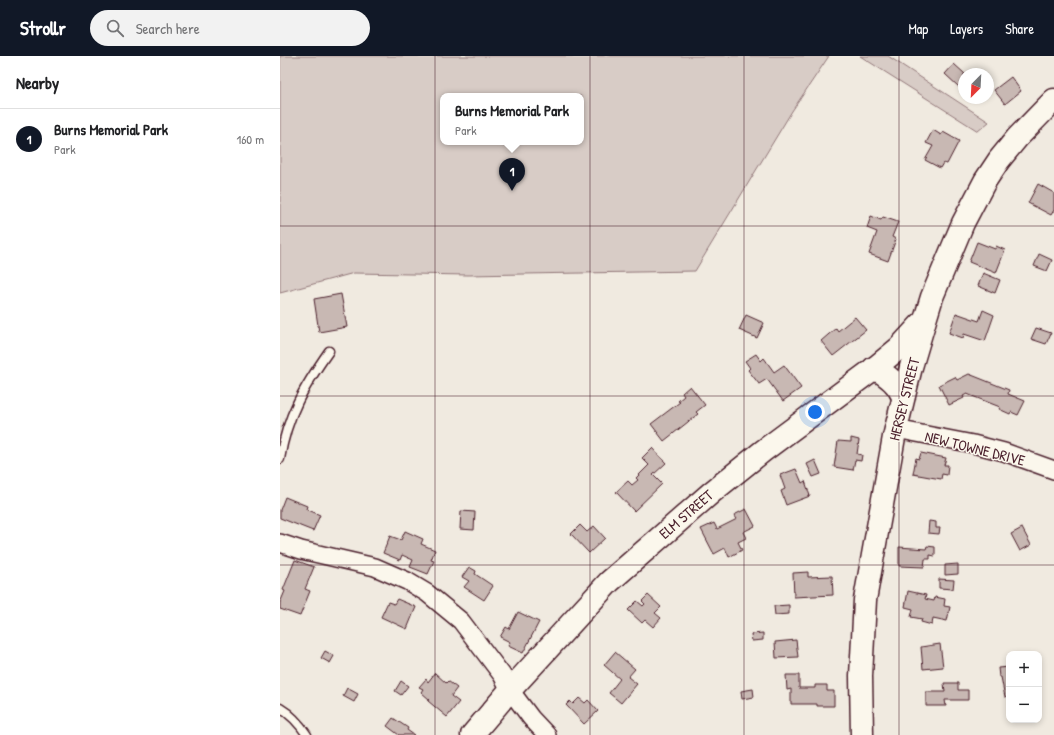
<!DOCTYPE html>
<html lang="en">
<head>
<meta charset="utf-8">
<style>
	body { margin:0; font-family:"Patrick Hand",sans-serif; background:#f2f2f2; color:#202124 }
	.controls { position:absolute; right:12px; bottom:12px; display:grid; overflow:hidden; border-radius:8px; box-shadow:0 2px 6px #0003 }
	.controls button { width:36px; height:36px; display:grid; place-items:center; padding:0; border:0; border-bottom:1px solid #e0e0e0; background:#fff; color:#202124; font:20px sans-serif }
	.compass { position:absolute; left:678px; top:12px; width:36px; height:36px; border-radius:50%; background:#fff; box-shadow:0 2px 6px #0003; rotate:204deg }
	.you { position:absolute; left:535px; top:356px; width:14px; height:14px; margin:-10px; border:3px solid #fff; border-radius:50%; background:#1a73e8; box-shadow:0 0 0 6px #1a73e833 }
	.badge { display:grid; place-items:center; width:26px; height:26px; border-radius:50%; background:#111827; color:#fff; font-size:13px; font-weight:700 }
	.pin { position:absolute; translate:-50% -33px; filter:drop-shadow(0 1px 2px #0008) }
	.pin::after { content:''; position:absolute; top:21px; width:14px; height:12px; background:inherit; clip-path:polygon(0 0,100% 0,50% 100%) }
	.popup { position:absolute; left:160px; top:37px; width:144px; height:52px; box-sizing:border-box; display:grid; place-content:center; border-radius:8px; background:#fff; filter:drop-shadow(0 1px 3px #0005); font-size:13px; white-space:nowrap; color:#757577 }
	.popup b { font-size:15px; color:#202124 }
	.popup::after { content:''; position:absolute; left:50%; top:100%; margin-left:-8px; border:8px solid transparent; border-top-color:#fff }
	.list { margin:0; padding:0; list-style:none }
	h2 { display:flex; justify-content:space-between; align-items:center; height:52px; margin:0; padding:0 16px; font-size:17px }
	h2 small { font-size:13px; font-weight:400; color:#757577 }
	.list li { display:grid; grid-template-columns:26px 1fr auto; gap:12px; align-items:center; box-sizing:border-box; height:60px; padding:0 16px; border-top:1px solid #e0e0e0 }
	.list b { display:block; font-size:15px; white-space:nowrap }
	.list p { margin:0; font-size:13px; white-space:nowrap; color:#757577 }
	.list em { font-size:13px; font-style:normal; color:#757577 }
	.icon { flex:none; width:22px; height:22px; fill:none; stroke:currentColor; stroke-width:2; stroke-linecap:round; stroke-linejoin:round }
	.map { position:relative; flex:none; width:774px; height:679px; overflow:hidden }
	header { display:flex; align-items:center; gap:24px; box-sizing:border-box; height:56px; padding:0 20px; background:#111827; color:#fff }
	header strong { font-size:19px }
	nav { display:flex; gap:22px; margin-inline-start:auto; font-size:14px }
	.search { width:280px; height:36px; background:#f2f2f2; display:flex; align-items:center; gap:10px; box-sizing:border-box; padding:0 14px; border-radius:22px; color:#757577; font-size:15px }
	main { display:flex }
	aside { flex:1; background:#fff }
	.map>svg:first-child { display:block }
	.green { fill:#d8ccc6; stroke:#917678; fill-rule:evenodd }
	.building { fill:#c8b8b3; stroke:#4a1f2b }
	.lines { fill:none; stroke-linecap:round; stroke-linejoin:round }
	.lane-casing { stroke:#4a1f2b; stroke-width:11 }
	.street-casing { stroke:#4a1f2b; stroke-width:20 }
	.secondary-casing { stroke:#4a1f2b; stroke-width:25 }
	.lane { stroke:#fbf7ec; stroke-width:8 }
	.street { stroke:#fbf7ec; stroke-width:17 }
	.secondary { stroke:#fbf7ec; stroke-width:22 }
	.grid { fill:none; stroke:#4a1f2b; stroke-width:1; stroke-opacity:0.55 }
	.labels { text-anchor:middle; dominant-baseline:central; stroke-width:3; stroke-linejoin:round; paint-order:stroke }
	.street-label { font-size:15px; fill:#4a1f2b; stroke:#fbf7ec }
</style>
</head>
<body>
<header>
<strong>Strollr</strong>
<div class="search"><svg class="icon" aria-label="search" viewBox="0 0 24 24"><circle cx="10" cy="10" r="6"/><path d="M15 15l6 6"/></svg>Search here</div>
<nav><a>Map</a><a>Layers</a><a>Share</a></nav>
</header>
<main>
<aside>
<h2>Nearby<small></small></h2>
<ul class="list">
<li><span class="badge">1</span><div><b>Burns Memorial Park</b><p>Park</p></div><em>160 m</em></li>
</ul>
</aside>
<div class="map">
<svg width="774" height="679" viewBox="0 0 774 679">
	<rect width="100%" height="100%" fill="#f0eae0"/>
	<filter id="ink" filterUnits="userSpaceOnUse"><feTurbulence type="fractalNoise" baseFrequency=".025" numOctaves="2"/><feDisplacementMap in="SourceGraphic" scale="8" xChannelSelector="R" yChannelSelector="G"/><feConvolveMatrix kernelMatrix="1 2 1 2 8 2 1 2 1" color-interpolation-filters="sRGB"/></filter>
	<g filter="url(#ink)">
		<g class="green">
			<path d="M0,0H549L512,55L415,215L188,219L74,217L0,237ZM163,40H301V86H163Z"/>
			<path d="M580,0H608L709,66L698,75Z"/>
		</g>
		<g class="building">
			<path d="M674,8L685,18H684V25L679,31L665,18Z"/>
			<path d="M731,21L741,35L725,48L714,34Z"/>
			<path d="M653,74L661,79L663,76L679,85L667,108L663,107L660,112L645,104L653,90L646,87Z"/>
			<path d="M758,128L774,137V154L771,159L748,147Z"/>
			<path d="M591,160L601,164L603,161L618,166L612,181L616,183L608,205L589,198L597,176L587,172Z"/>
			<path d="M697,186L715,193L716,190L725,194L716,217L689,206Z"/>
			<path d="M759,198L772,204L767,215L754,210Z"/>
			<path d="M703,217L720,224L715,237L698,230Z"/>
			<path d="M61,238L67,271L39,276L34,243Z"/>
			<path d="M703,254L714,259L705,285L684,278L683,282L669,277L676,257L699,265Z"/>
			<path d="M466,259L484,267L477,282L459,274Z"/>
			<path d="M575,261L586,274L553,300L541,285L556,272L558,275Z"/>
			<path d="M756,272L771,277L766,288L751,283Z"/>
			<path d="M476,298L481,305L484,302L494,316L504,309L521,332L503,345L487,323L479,328L468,314L470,312L465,305Z"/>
			<path d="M689,318L729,334L728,338L745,345L738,359L731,356L730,358L719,353L720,351L687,338L683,340L684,342L669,349L659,329L675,321L677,324Z"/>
			<path d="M410,330L425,349L416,356L418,358L384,385L371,368L400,346L398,345L404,340L402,337Z"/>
			<path d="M571,382L579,384L577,398L582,399L581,405L575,404L573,414L554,411L558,385L571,386Z"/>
			<path d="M372,392L386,407L373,419L382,428L354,455L336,436L348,425L352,429L358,424L356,422L369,409L362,402Z"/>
			<path d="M641,397L666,402L664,409H668L667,419L662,418L661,423L633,418L636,402L639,403Z"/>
			<path d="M535,404L541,418L533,421L527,408Z"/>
			<path d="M516,413L522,427L525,425L530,440L506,449L501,435L505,433L500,419Z"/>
			<path d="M5,441L27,450L26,453L40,459L33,475L0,462V454Z"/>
			<path d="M466,453L475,470L463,476L466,482L458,486L462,494L449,501L445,492L434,498L421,473L434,467L437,473L457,463L454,459Z"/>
			<path d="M181,455L195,456L194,474L180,473Z"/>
			<path d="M649,465L656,466V472H660L659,478L648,477Z"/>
			<path d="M300,469L307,476L314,470L325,482L309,497L291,478Z"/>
			<path d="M742,472L751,489L740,495L731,478Z"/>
			<path d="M125,475L143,483L141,488L155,494L151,504L154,505L148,518L130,511L133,504L122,499L120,504L103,497L110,480L121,484Z"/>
			<path d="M647,490L655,491V500L650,499V503H645L644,511L619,510V491L646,493Z"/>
			<path d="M15,504L34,511L25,533L30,535L20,560L0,553V547L5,535L3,534Z"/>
			<path d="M678,508V518L665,519V509Z"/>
			<path d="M189,511L196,515L195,518L213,530L204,544L184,531L189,525L182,521Z"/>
			<path d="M528,516V521L552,520L553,539L514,541L513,517Z"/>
			<path d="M659,523L674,524L673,533L659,532Z"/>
			<path d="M628,535L646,539L645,543L654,545L655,541L665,543L664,550L670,551L667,565L653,562L652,569L641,566L642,563L631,561L633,553L625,551Z"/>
			<path d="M368,539L381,551L375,557L381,562L373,571L365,564L362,567L348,554L357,545L363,550L365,548L362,545Z"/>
			<path d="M117,543L136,551L127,573L101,561L108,546L114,548Z"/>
			<path d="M509,549V558L495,559L494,550Z"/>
			<path d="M238,556L259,566L243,597L228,590L230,586L220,581L226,571L229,573Z"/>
			<path d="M483,577V584L472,585L471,578Z"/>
			<path d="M516,584L518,601L496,602L495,586Z"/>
			<path d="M660,588L663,611L643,613L641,591Z"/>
			<path d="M45,595L54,600L50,607L41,602Z"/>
			<path d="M335,596L355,613L348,621L357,628L341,647L329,637L340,623L324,609Z"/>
			<path d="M729,611V640L725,641L721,621H719L718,612Z"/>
			<path d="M155,617L166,627L168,625L177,632L171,640L179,646L167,661L148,645L150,644L141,636L143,633L139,631L146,623L148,626Z"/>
			<path d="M506,619H519V632H535V629H547V635H554V650H537V648H511V633L507,634Z"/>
			<path d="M121,625L128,630L121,639L115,635Z"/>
			<path d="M664,627H678V634H688V644H665L666,650H646V636H665Z"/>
			<path d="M67,632L78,638L74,646L63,640Z"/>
			<path d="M473,633L474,641L462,643L461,635Z"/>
			<path d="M299,642L305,647L308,644L318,655L304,668L286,649L290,645L293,648Z"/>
			<path d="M113,662L128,672L127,674L134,679H119L107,670Z"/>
		</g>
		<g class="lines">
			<g class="lane-casing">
				<g id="lane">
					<path d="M0,403C7,359 24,331 49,295"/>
					<path d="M0,652C12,659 19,667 27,679"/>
				</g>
			</g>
			<g class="street-casing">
				<g id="street">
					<path d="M616,373L693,388L724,396L774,414"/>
					<path d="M0,487L21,494L95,511L127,525L147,537L181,565L222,619L230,634L251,662L267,679"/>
				</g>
			</g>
			<g class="secondary-casing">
				<g id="secondary">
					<path d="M594,312C607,319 618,327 623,341"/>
					<path d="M192,679L230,634L329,526L432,436L483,395L596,311L619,292L641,268"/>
					<path d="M582,679L581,620L585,544L614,381L631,311L645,264L652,241L683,167L705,125L719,104L737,82L774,44"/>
				</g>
			</g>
			<use href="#lane" class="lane"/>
			<use href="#street" class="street"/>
			<use href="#secondary" class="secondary"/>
		</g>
	</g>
	<path class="grid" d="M155,0V679M310,0V679M464,0V679M619,0V679M0,170H774M0,340H774M0,509H774"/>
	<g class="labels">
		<g class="street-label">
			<text transform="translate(624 343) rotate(-76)">HERSEY STREET</text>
			<text transform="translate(695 392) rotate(14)">NEW TOWNE DRIVE</text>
			<text transform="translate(406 458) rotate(-41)">ELM STREET</text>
		</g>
	</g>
</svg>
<div class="controls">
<button>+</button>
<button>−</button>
</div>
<svg class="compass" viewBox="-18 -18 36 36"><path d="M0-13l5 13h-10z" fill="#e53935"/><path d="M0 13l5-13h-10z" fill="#757577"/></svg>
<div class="you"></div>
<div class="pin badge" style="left:232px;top:135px">1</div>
<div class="popup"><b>Burns Memorial Park</b>Park</div>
</div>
</main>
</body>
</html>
